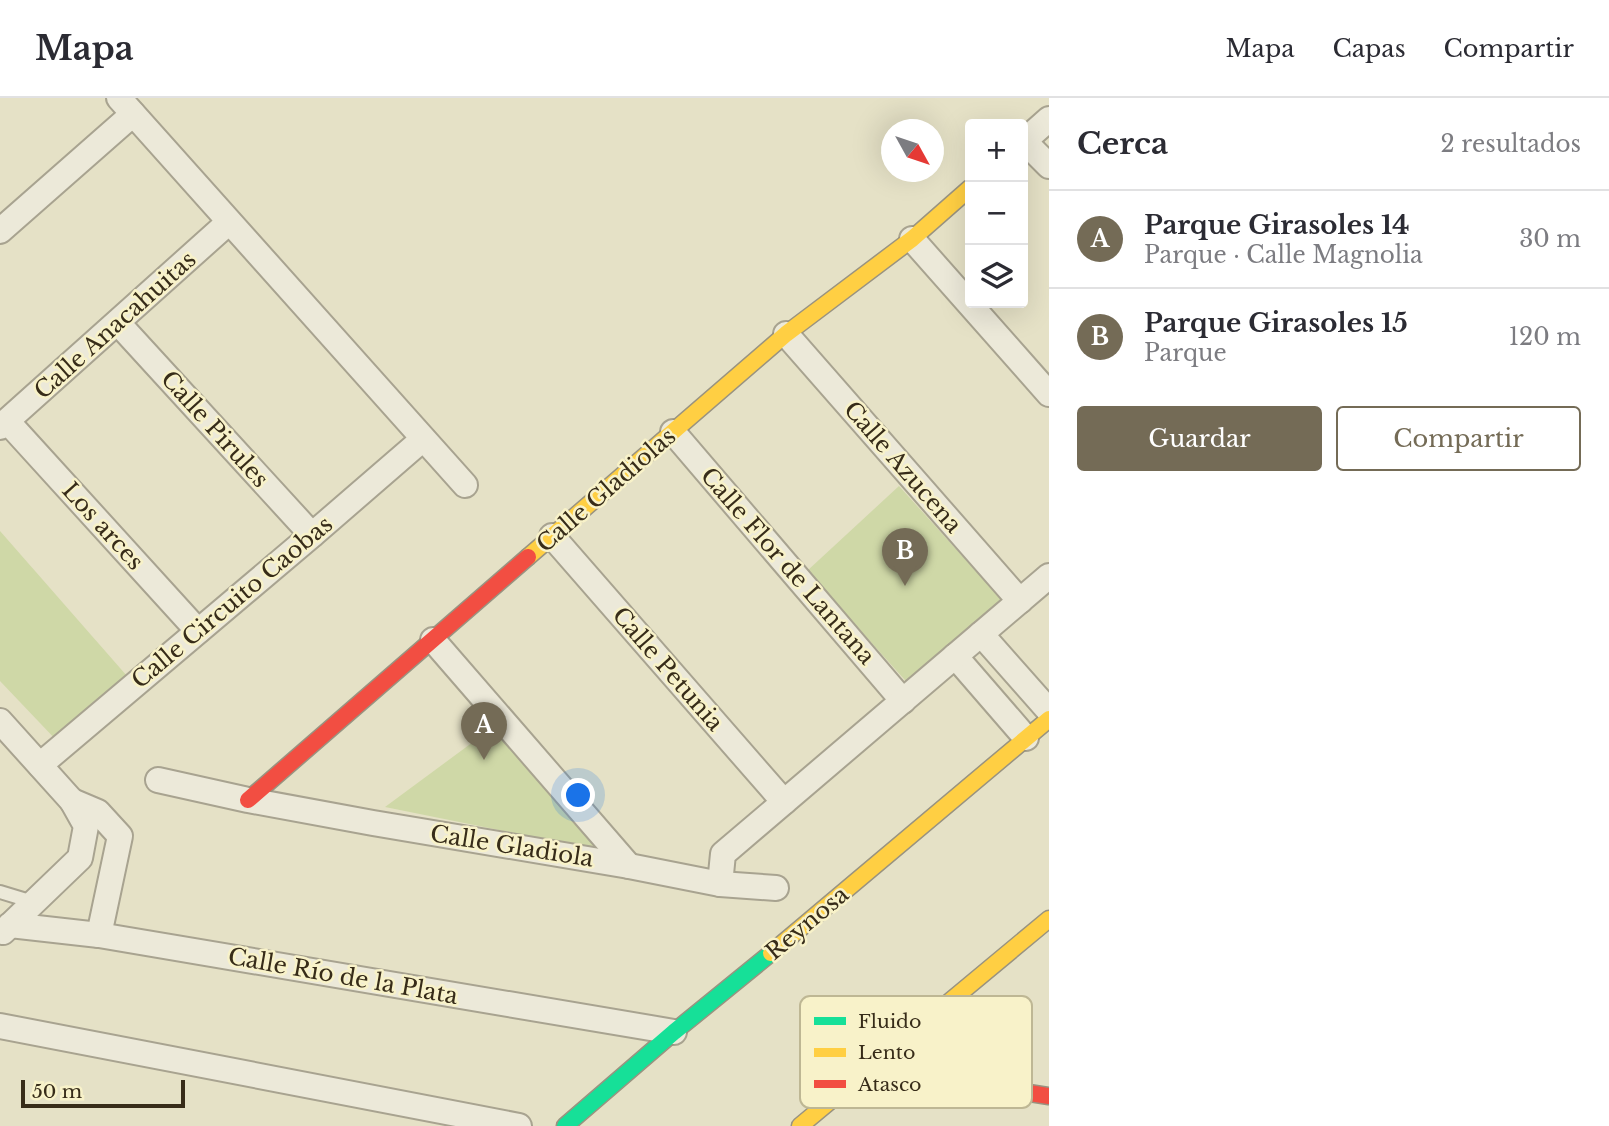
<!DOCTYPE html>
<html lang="es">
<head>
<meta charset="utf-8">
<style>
	body { margin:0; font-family:"Libre Baskerville",serif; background:#f7f7f7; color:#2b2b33 }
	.controls { position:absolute; right:21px; top:21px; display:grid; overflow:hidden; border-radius:7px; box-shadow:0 7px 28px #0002 }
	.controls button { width:63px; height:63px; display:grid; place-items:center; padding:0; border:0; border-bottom:2px solid #e1e1e2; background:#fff; color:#2b2b33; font:35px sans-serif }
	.compass { position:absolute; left:881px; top:21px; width:63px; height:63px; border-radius:50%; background:#fff; box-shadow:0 7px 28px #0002; rotate:130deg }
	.scale { position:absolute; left:21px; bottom:18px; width:164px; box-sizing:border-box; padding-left:7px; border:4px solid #372c19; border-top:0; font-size:19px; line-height:24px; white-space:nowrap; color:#372c19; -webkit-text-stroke:5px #f8f2c9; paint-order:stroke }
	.you { position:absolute; left:579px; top:698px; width:24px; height:24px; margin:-18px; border:5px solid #fff; border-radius:50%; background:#1a73e8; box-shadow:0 0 0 10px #1a73e833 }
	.badge { display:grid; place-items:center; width:46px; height:46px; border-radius:50%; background:#746b56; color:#fff; font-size:23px; font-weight:700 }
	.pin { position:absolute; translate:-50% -58px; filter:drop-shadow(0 2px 4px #0008) }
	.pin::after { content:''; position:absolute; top:37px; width:24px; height:21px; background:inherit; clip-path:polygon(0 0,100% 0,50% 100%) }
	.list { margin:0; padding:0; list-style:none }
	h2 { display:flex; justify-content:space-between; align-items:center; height:91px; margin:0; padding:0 28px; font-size:30px }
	h2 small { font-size:23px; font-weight:400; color:#7c7c81 }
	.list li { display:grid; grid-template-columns:46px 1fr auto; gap:21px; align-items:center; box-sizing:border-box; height:98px; padding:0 28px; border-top:2px solid #e1e1e2 }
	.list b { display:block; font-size:26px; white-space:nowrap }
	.list p { margin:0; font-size:23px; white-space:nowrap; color:#7c7c81 }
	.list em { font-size:23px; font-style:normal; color:#7c7c81 }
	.actions { display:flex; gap:14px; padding:21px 28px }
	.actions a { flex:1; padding:16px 0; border:2px solid #746b56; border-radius:7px; text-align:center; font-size:24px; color:#746b56 }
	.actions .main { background:#746b56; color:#fff }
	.icon { flex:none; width:38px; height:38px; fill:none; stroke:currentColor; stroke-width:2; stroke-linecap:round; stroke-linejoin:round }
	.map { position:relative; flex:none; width:1049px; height:1028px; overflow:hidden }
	header { display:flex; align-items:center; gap:42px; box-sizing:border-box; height:98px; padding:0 35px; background:#fff; border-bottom:2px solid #e1e1e2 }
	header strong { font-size:33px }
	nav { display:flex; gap:38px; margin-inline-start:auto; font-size:24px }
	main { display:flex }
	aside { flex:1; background:#fff }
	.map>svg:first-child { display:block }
	.green { fill:#cfd8a7 }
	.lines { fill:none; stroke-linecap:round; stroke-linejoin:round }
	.lane-casing { stroke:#a8a390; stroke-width:16 }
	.street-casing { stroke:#a8a390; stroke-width:28 }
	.fast-casing { stroke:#999380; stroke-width:19 }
	.slow-casing { stroke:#999380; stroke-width:19 }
	.jam-casing { stroke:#999380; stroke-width:19 }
	.lane { stroke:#ece9d9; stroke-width:12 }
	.street { stroke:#ece9d9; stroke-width:24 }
	.fast { stroke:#16e098; stroke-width:16 }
	.slow { stroke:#ffcf43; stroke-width:16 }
	.jam { stroke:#f24e42; stroke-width:16 }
	.labels { text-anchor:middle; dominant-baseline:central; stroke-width:5; stroke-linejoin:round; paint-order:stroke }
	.street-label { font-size:23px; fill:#372c19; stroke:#f8f2c9 }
	.key { fill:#f8f2c9; stroke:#beb794; stroke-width:2 }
	.key-label { font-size:19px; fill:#372c19 }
</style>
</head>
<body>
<header>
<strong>Mapa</strong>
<nav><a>Mapa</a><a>Capas</a><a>Compartir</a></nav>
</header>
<main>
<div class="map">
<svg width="1049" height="1028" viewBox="0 0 1049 1028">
	<rect width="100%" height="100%" fill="#e5e1c6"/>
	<g class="green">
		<path d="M899,388L1003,503L913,591L807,473Z"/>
		<path d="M0,433L127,578L59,645L0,583Z"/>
		<path d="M492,630L579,728L598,752L385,709Z"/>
	</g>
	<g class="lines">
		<g class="lane-casing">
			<path id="lane" d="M0,794L33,804"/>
		</g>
		<g class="street-casing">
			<g id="street">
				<path d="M119,0L465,387"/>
				<path d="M1024,43L1049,68"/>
				<path d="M1023,44L1049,21"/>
				<path d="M0,133L133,16"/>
				<path d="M912,141L1049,296"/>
				<path d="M118,225L312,437"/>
				<path d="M786,236L1020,503"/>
				<path d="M7,323L198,533"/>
				<path d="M0,329L229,124"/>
				<path d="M673,334L903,603"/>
				<path d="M552,438L784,704"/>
				<path d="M981,536L1049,613"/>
				<path d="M433,542L629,768"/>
				<path d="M955,558L1026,640"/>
				<path d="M0,623L72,703L86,728L80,760L3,834"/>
				<path d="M40,667L312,437L423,341"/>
				<path d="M158,682L248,702L373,725L629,768L720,786L776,790"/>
				<path d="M72,703L98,714L120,738L99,837"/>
				<path d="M720,786L723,756L1049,478"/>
				<path d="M10,827L99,837L674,934"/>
				<path d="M0,928L519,1028"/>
			</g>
		</g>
		<g class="fast-casing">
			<path id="fast" d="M565,1028L674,934L771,855"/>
		</g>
		<g class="slow-casing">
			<g id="slow">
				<path d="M528,459L786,236L912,141L970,90"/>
				<path d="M771,855L1049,621"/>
				<path d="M800,1028L1049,821"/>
			</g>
		</g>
		<g class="jam-casing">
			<g id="jam">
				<path d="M248,702L528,459"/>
				<path d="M869,970L1049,998"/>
			</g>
		</g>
		<use href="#lane" class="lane"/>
		<use href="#street" class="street"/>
		<use href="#fast" class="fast"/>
		<use href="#slow" class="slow"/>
		<use href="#jam" class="jam"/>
	</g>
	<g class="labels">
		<g class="street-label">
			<text transform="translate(115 227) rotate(-42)">Calle Anacahuitas</text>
			<text transform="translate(215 331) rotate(48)">Calle Pirules</text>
			<text transform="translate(903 369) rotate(49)">Calle Azucena</text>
			<text transform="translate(606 392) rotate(-41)">Calle Gladiolas</text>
			<text transform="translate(103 428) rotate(48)">Los arces</text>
			<text transform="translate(788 468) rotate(49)">Calle Flor de Lantana</text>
			<text transform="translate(232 504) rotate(-40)">Calle Circuito Caobas</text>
			<text transform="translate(668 571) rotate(49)">Calle Petunia</text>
			<text transform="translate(512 748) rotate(9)">Calle Gladiola</text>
			<text transform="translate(807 825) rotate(-40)">Reynosa</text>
			<text transform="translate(343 878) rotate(10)">Calle Río de la Plata</text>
		</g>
	</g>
	<rect x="800" y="898" width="232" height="112" rx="10" class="key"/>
	<rect x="814" y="919" width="32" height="8" fill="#16e098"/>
	<rect x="814" y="950" width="32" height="9" fill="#ffcf43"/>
	<rect x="814" y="982" width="32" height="8" fill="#f24e42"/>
	<g class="key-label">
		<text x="858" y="930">Fluido</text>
		<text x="858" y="961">Lento</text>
		<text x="858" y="993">Atasco</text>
	</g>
</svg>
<div class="controls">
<button>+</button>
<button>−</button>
<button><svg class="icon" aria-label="layers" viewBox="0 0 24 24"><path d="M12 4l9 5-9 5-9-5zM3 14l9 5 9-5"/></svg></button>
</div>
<svg class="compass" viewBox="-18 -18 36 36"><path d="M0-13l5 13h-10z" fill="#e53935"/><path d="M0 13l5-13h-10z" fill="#7c7c81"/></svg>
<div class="scale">50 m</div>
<div class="you"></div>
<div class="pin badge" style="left:484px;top:662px">A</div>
<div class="pin badge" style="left:905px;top:488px">B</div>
</div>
<aside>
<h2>Cerca<small>2 resultados</small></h2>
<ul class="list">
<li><span class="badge">A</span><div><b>Parque Girasoles 14</b><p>Parque · Calle Magnolia</p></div><em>30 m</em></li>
<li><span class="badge">B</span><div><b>Parque Girasoles 15</b><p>Parque</p></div><em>120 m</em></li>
</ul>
<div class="actions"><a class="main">Guardar</a><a>Compartir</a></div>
</aside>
</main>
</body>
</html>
